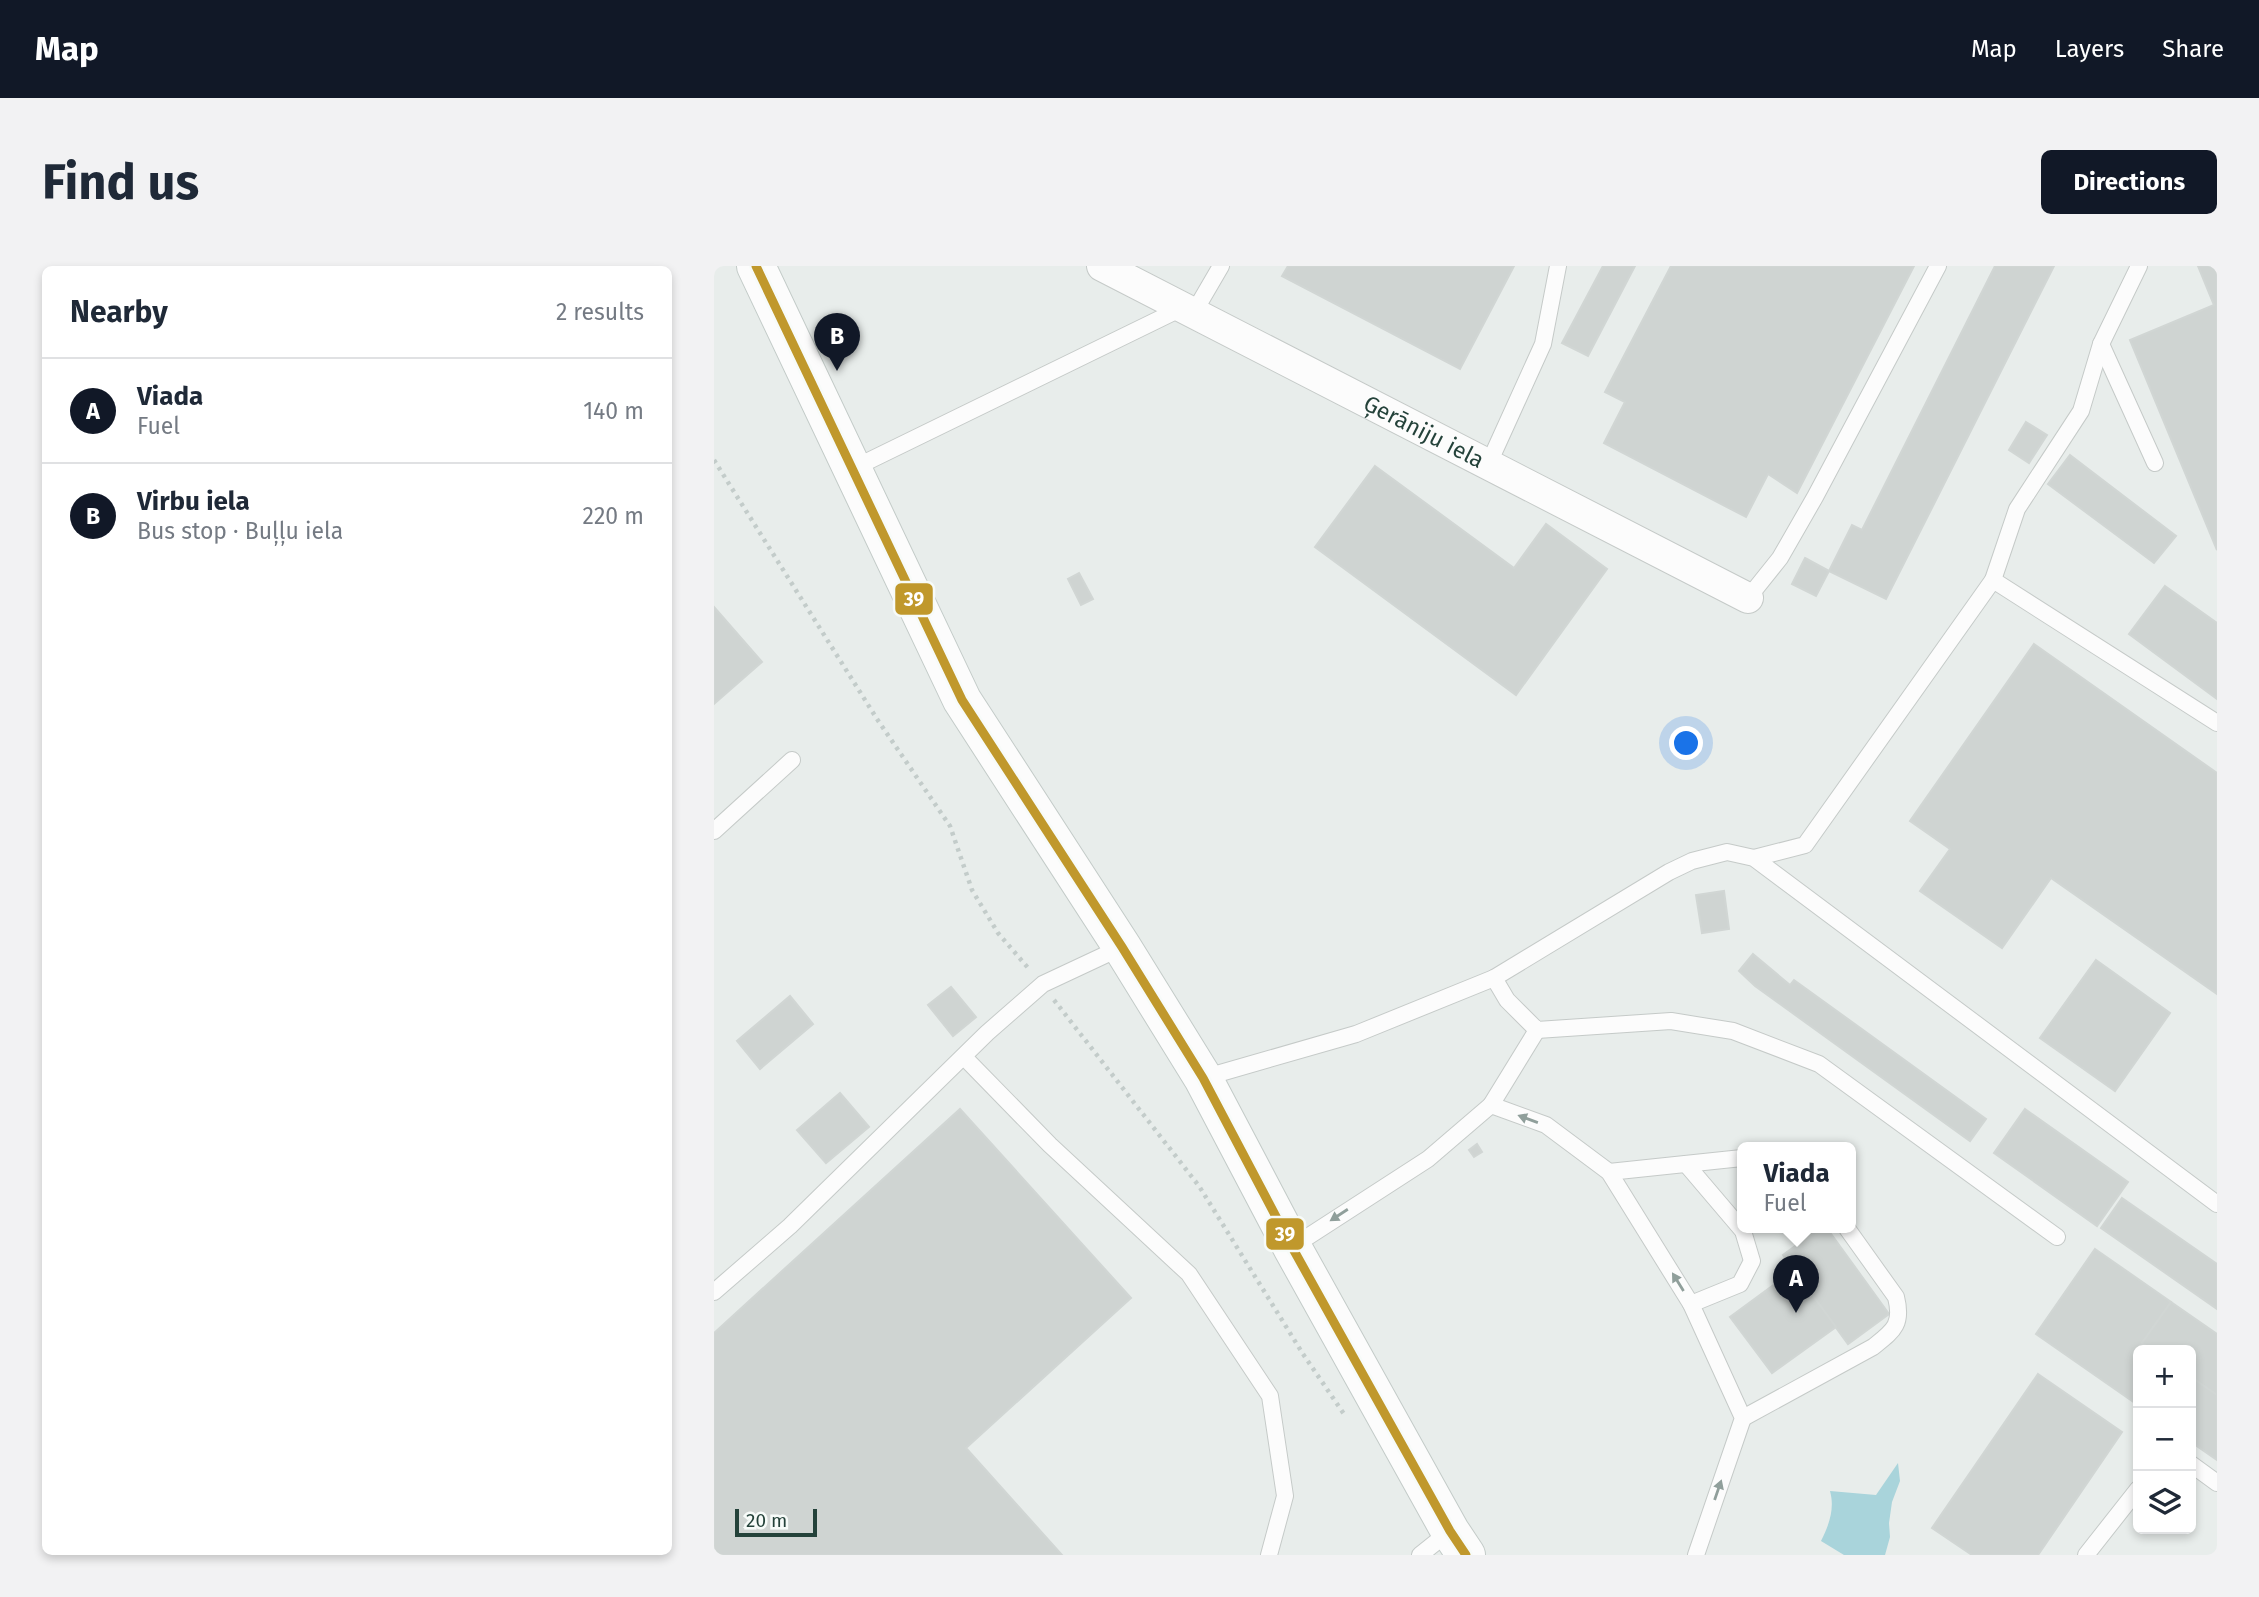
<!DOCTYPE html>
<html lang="en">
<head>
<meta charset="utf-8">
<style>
	body { margin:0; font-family:"Fira Sans",sans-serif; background:#f2f2f3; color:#1f2937 }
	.controls { position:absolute; right:21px; bottom:21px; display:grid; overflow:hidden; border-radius:10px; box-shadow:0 4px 10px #0003 }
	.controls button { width:63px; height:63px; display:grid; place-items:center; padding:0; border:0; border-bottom:2px solid #e0e1e3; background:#fff; color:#1f2937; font:35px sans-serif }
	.scale { position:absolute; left:21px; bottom:18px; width:82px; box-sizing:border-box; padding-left:7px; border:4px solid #24423a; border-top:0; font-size:19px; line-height:24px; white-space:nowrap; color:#24423a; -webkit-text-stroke:5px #f7fbf9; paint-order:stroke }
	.you { position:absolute; left:973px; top:478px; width:24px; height:24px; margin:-18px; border:5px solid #fff; border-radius:50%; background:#1a73e8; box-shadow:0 0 0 10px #1a73e833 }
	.badge { display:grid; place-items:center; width:46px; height:46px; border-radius:50%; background:#111827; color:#fff; font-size:23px; font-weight:700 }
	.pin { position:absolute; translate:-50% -58px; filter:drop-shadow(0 2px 4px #0008) }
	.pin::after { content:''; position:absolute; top:37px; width:24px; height:21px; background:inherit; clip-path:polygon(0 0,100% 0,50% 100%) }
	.popup { position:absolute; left:1023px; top:876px; width:119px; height:91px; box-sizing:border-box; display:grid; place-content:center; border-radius:10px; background:#fff; filter:drop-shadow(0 2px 5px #0005); font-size:23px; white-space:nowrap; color:#747a83 }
	.popup b { font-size:26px; color:#1f2937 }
	.popup::after { content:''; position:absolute; left:50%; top:100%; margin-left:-14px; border:14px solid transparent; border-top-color:#fff }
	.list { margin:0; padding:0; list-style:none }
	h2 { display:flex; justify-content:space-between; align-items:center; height:91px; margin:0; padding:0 28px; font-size:30px }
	h2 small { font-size:23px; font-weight:400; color:#747a83 }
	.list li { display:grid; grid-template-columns:46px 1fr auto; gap:21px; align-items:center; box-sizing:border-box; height:105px; padding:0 28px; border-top:2px solid #e0e1e3 }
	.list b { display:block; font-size:26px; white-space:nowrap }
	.list p { margin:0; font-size:23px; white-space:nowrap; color:#747a83 }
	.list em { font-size:23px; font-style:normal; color:#747a83 }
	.icon { flex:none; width:38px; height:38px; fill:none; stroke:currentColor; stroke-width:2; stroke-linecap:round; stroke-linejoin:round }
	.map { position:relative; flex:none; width:1503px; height:1289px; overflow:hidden; border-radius:10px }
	header { display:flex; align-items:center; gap:42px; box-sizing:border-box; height:98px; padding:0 35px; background:#111827; color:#fff }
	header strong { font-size:33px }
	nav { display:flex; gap:38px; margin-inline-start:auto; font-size:24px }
	.intro { display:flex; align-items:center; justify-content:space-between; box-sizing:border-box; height:168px; padding:0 42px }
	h1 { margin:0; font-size:49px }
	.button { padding:18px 32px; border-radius:10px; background:#111827; color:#fff; font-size:24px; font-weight:700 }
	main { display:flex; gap:42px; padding:0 42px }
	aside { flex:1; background:#fff; border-radius:10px; box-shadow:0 4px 10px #0003 }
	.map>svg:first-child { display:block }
	.water { fill:#a9d4db }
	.building { fill:#cfd4d2; stroke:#d1d6d4; stroke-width:2 }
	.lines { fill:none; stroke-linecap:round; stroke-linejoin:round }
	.lane-casing { stroke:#c5cac8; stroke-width:18 }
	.street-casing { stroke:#c5cac8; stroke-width:32 }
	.secondary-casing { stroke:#c3cbc8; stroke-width:40 }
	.path { stroke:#c3ccca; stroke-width:4.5; stroke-dasharray:3.5 5; stroke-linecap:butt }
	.lane { stroke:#fcfcfc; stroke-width:16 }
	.street { stroke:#fcfcfc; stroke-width:30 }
	.secondary { stroke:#fcfcfc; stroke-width:38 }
	.bus-1-casing { stroke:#f7fbf9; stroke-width:14 }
	.bus-1 { stroke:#c0982c; stroke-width:9 }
	.oneway { fill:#909f9b }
	.labels { text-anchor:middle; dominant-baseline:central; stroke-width:5; stroke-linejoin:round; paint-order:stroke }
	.street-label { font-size:23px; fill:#24423a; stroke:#f7fbf9 }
	.line-badge { stroke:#f7fbf9; stroke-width:2.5 }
	.badge-label { font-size:19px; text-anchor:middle; font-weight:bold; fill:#fff }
</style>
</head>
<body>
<header>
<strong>Map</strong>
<nav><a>Map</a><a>Layers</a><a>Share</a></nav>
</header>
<div class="intro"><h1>Find us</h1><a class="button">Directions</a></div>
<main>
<aside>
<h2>Nearby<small>2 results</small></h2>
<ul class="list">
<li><span class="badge">A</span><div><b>Viada</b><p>Fuel</p></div><em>140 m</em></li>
<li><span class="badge">B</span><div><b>Virbu iela</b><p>Bus stop · Buļļu iela</p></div><em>220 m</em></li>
</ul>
</aside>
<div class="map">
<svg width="1503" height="1289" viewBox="0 0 1503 1289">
	<rect width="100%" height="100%" fill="#e8edeb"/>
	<path class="water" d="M1184,1197L1186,1215L1178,1236L1175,1257L1176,1271L1171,1289H1130L1107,1275C1115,1259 1121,1243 1116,1225L1162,1229Z"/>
	<g class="building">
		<path d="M574,0H800L746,103L568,10Z"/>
		<path d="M889,0H921L874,90L848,77Z"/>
		<path d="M957,0H1200L1083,227L1054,208L1032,251L890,177L911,136L891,126Z"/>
		<path d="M1281,0H1340L1172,333L1115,305L1138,259L1148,264Z"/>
		<path d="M1484,0H1503V284L1416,74L1500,39Z"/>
		<path d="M1312,156L1333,169L1315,197L1295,184Z"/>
		<path d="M1356,189L1462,270L1440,297L1334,218Z"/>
		<path d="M661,200L800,302L832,258L893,303L802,429L601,281Z"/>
		<path d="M1091,292L1115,305L1102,330L1078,318Z"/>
		<path d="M365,307L379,333L367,339L354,313Z"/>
		<path d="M1451,320L1503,357V433L1415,368Z"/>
		<path d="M0,341L48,396L0,438Z"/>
		<path d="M1320,378L1503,507V728L1337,612L1288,682L1206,625L1236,583L1196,555Z"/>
		<path d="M1010,625L1015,663L988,667L982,629Z"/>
		<path d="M1039,688L1076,719L1080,714L1272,853L1256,875L1041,720L1025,705Z"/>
		<path d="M1382,694L1456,747L1401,825L1326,772Z"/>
		<path d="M237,721L262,751L239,770L214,739Z"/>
		<path d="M76,730L99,758L46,803L23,775Z"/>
		<path d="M126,827L155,861L112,897L83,864Z"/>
		<path d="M246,843L417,1032L252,1182L348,1289H0V1067Z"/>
		<path d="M1311,843L1414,916L1383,960L1280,887Z"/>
		<path d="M763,878L768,886L760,891L755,884Z"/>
		<path d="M1408,932L1503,998V1043L1387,962Z"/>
		<path d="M1107,961H1112L1175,1048L1134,1078L1069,989Z"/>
		<path d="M1381,983L1457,1036L1428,1077L1438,1084H1424V1139L1322,1068Z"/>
		<path d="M1080,1004L1122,1061L1058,1107L1016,1051Z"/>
		<path d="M1457,1036L1503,1068V1129L1477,1111V1084H1438L1428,1077Z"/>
		<path d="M1324,1108L1408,1166L1324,1289H1258L1218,1262Z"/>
		<path d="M1477,1111L1503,1129V1194L1477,1176Z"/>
	</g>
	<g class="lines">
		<g class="lane-casing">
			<g id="lane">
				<path d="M479,48L507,0"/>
				<path d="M1387,78L1441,197"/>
				<path d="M775,197L829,78L844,0"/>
				<path d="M138,203L468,42"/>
				<path d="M1279,314L1303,243L1367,145L1387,78L1425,0"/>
				<path d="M1034,332L1066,292L1101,231L1224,0"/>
				<path d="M0,565L78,494"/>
				<path d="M1040,592L1091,579L1279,314L1503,457"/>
				<path d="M780,712L793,734L823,764L957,755L1019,765L1105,798L1343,971"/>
				<path d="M250,791L336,879L475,1008L556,1130L571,1230L555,1289"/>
				<path d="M489,812L642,768L780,712L955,606L978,595L1013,586L1040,592L1503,938"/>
				<path d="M777,839L823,764"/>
				<path d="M972,898L1029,965L1038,995L1026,1018L977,1038"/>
				<path d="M895,906L1028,892"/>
				<path d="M578,981L714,893L777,839L832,859L895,906L977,1038L1029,1152L982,1289"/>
				<path d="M0,1026L76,960L273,767L329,718L408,681"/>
				<path d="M1029,1152L1159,1081C1179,1065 1189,1059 1182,1031L1132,961"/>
				<path d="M1477,1198L1503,1217"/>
				<path d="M706,1289L736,1265"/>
				<path d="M1372,1289L1424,1223"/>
			</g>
		</g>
		<g class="street-casing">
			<g id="street">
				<path id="s1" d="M388,0L1034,332"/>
			</g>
		</g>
		<g class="secondary-casing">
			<path id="secondary" d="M42,0L248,434L408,681L489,812L578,981L736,1265L752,1289"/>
		</g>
		<g class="path">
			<path d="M0,194L163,453L236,560L258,624L284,667L315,703"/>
			<path d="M340,734L485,920L589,1088L632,1151"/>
		</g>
		<use href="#lane" class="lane"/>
		<use href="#street" class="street"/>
		<use href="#secondary" class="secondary"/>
		<g class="bus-1-casing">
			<path id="bus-1" d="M42,0L248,434L408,681L489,812L578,981L736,1265L752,1289"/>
		</g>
		<use href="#bus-1" class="bus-1"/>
	</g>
	<defs><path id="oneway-solid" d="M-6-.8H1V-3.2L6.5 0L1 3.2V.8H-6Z" transform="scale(1.75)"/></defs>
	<g class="oneway">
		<use href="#oneway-solid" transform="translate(814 853) rotate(-160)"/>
		<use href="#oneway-solid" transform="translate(625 949) rotate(147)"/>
		<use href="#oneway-solid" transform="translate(964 1016) rotate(-122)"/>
		<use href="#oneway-solid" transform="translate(1004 1224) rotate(-71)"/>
	</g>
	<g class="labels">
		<g class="street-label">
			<text stroke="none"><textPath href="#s1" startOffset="362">Ģerāniju iela</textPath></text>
		</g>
	</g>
	<g class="line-badge">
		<rect x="180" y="316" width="40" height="34" rx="7" fill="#c0982c"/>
		<rect x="551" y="951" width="40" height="34" rx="7" fill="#c0982c"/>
	</g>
	<g class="badge-label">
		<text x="200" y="340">39</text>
		<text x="571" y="975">39</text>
	</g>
</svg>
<div class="controls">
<button>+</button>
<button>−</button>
<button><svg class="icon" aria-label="layers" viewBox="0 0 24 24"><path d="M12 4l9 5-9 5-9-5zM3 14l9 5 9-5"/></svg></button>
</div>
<div class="scale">20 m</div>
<div class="you"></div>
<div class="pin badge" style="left:1082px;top:1047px">A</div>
<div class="popup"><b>Viada</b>Fuel</div>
<div class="pin badge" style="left:123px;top:105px">B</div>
</div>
</main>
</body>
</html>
